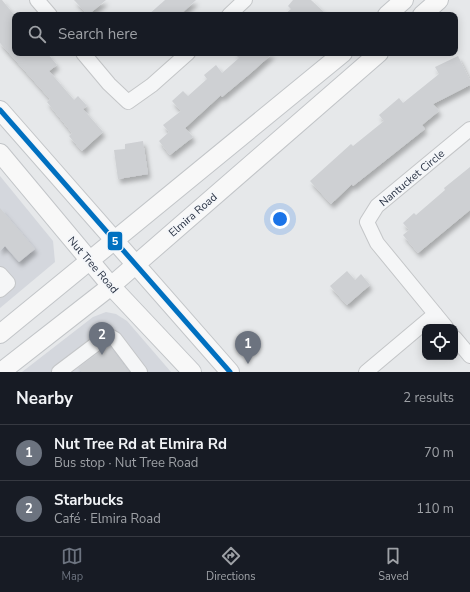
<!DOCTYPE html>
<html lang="en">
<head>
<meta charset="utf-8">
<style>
	body { margin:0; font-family:"Nunito Sans",sans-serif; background:#20242c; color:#f1f3f6 }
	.controls { position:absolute; right:12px; bottom:12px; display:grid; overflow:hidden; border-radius:8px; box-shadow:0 2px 10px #0003 }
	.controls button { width:36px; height:36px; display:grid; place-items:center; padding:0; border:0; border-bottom:1px solid #363941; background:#171b24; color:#f1f3f6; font:20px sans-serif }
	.you { position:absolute; left:280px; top:219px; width:14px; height:14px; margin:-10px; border:3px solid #fff; border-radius:50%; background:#1a73e8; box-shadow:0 0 0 6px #1a73e833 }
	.badge { display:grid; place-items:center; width:26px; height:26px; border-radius:50%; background:#6c737f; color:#fff; font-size:13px; font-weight:700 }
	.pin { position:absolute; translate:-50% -33px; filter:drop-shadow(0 1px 2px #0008) }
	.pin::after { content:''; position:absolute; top:21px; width:14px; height:12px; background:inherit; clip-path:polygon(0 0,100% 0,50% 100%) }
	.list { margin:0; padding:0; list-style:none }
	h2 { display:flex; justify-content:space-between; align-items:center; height:52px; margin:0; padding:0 16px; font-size:17px }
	h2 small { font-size:13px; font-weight:400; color:#9ea1a6 }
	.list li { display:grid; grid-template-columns:26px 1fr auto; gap:12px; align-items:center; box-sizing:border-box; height:56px; padding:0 16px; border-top:1px solid #363941 }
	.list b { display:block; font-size:15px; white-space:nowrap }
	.list p { margin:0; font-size:13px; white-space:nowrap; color:#9ea1a6 }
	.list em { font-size:13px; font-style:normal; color:#9ea1a6 }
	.icon { flex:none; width:22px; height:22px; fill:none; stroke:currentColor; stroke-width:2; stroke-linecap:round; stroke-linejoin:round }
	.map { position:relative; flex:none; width:470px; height:372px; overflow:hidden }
	.search { position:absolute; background:#171b24; box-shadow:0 2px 10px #0003; left:12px; right:12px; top:12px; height:44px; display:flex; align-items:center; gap:10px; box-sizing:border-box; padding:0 14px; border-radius:8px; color:#9ea1a6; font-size:15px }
	.sheet { height:164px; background:#171b24 }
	nav { display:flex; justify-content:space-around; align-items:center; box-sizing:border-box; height:56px; border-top:1px solid #363941; background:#171b24; font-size:11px; color:#9ea1a6 }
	nav a { display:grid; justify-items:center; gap:2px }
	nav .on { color:#6c737f }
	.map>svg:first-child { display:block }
	.built { fill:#d4d7dd }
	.building { fill:#ced0d3; filter:url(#shadow) }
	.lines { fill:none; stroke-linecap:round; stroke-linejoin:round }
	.minor-casing { stroke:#c4c6c8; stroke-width:16 }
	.major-casing { stroke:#c2c5c8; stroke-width:20 }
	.minor { stroke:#f5f6f7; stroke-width:14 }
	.major { stroke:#f8f8f8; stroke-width:18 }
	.bus-1-casing { stroke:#f4f6f9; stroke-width:8 }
	.bus-1 { stroke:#0070c0; stroke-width:5 }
	.labels { text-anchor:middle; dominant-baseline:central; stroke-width:3.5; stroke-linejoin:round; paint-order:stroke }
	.street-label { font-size:11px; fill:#2b3445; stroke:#f4f6f9 }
	.line-badge { stroke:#f4f6f9; stroke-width:1.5 }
	.badge-label { font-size:11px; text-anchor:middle; font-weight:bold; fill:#fff }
</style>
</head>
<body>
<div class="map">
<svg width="470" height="372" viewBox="0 0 470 372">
	<defs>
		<filter id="shadow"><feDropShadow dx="2.5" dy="4.5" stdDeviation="2" flood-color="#0004"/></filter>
	</defs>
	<rect width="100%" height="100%" fill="#e6e8ea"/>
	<g class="built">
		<path d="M0,176L53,241L55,262L0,308Z"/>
		<path d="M106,312L116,314L127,321L171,372H22L93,317Z"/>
	</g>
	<g class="building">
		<path d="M0,0H2L15,16V53H47L57,65L49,71L74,100L78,96L87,106L83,109L103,132L82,151L69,136L72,133L47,102L50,99L0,43Z"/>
		<path d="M74,0H106L88,15Z"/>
		<path d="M165,0H196L180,15H148Z"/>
		<path d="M293,0H311L327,15H284L291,9L288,6Z"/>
		<path d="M234,53H273L252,72L222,97L221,95L185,128L193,137L170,155L159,141L169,132L163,125L181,111L172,101L183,91L188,96L207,79L204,75L216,65L222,73L239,58Z"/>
		<path d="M458,56L470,80V85L433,104L439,111L422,125L425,129L353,186L352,184L331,204L310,181L351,144L353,146L384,121L379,115L399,98L403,103L439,74L435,67Z"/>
		<path d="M143,141L148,174L118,179L114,150L125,149V144Z"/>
		<path d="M470,167V210L418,253L403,235L409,230L403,223L414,213L416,215L445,190L444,188Z"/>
		<path d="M0,208L35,249L19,262L5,246L0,251Z"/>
		<path d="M347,271L355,280L361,274L370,285L347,305L330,286Z"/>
		<path d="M109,345L129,372H82L78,368Z"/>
	</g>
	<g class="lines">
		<g class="minor-casing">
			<g id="minor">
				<path d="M37,0L50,15"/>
				<path d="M229,15L245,0"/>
				<path d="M83,53L109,84L128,102L152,85L188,53"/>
				<path d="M0,274L8,283L0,290"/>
				<path d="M446,327L377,243L367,222L377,206L470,129"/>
				<path d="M455,338L470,356"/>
				<path d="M59,372L108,335L115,339L140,372"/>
				<path d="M366,372L435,314"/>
			</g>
		</g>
		<g class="major-casing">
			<g id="major">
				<path d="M387,15L404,0"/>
				<path d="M422,15L439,0"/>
				<path d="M0,110L230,372"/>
				<path d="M0,153L111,286L192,372"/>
				<path d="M0,334L343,53"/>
				<path d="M1,372L111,286L379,53"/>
			</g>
		</g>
		<use href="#minor" class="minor"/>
		<use href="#major" class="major"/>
		<g class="bus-1-casing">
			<path id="bus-1" d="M0,110L230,372"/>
		</g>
		<use href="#bus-1" class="bus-1"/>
	</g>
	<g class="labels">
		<g class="street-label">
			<text transform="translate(412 178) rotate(-40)">Nantucket Circle</text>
			<text transform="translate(193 215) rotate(-41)">Elmira Road</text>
			<text transform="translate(93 265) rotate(49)">Nut Tree Road</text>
		</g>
	</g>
	<rect class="line-badge" x="107" y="231" width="16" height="20" rx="4" fill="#0070c0"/>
	<g class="badge-label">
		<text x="115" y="245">5</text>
	</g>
</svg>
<div class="controls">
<button><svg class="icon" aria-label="locate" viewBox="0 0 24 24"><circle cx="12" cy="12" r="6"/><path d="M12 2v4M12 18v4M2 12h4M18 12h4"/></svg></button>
</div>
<div class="you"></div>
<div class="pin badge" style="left:248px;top:364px">1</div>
<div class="pin badge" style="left:102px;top:355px">2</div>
<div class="search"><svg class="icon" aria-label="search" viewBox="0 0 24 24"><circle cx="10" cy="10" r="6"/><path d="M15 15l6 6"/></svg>Search here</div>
</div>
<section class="sheet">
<h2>Nearby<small>2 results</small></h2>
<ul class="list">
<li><span class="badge">1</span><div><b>Nut Tree Rd at Elmira Rd</b><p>Bus stop · Nut Tree Road</p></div><em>70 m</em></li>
<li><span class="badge">2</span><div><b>Starbucks</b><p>Café · Elmira Road</p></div><em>110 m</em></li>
</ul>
</section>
<nav>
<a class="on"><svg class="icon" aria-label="map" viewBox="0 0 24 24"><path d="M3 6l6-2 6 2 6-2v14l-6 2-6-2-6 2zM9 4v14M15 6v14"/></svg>Map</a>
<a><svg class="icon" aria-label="directions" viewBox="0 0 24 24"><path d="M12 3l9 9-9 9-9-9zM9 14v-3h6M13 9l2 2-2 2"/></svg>Directions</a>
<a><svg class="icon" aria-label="saved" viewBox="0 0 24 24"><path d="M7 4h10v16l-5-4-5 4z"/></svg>Saved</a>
</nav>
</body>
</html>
